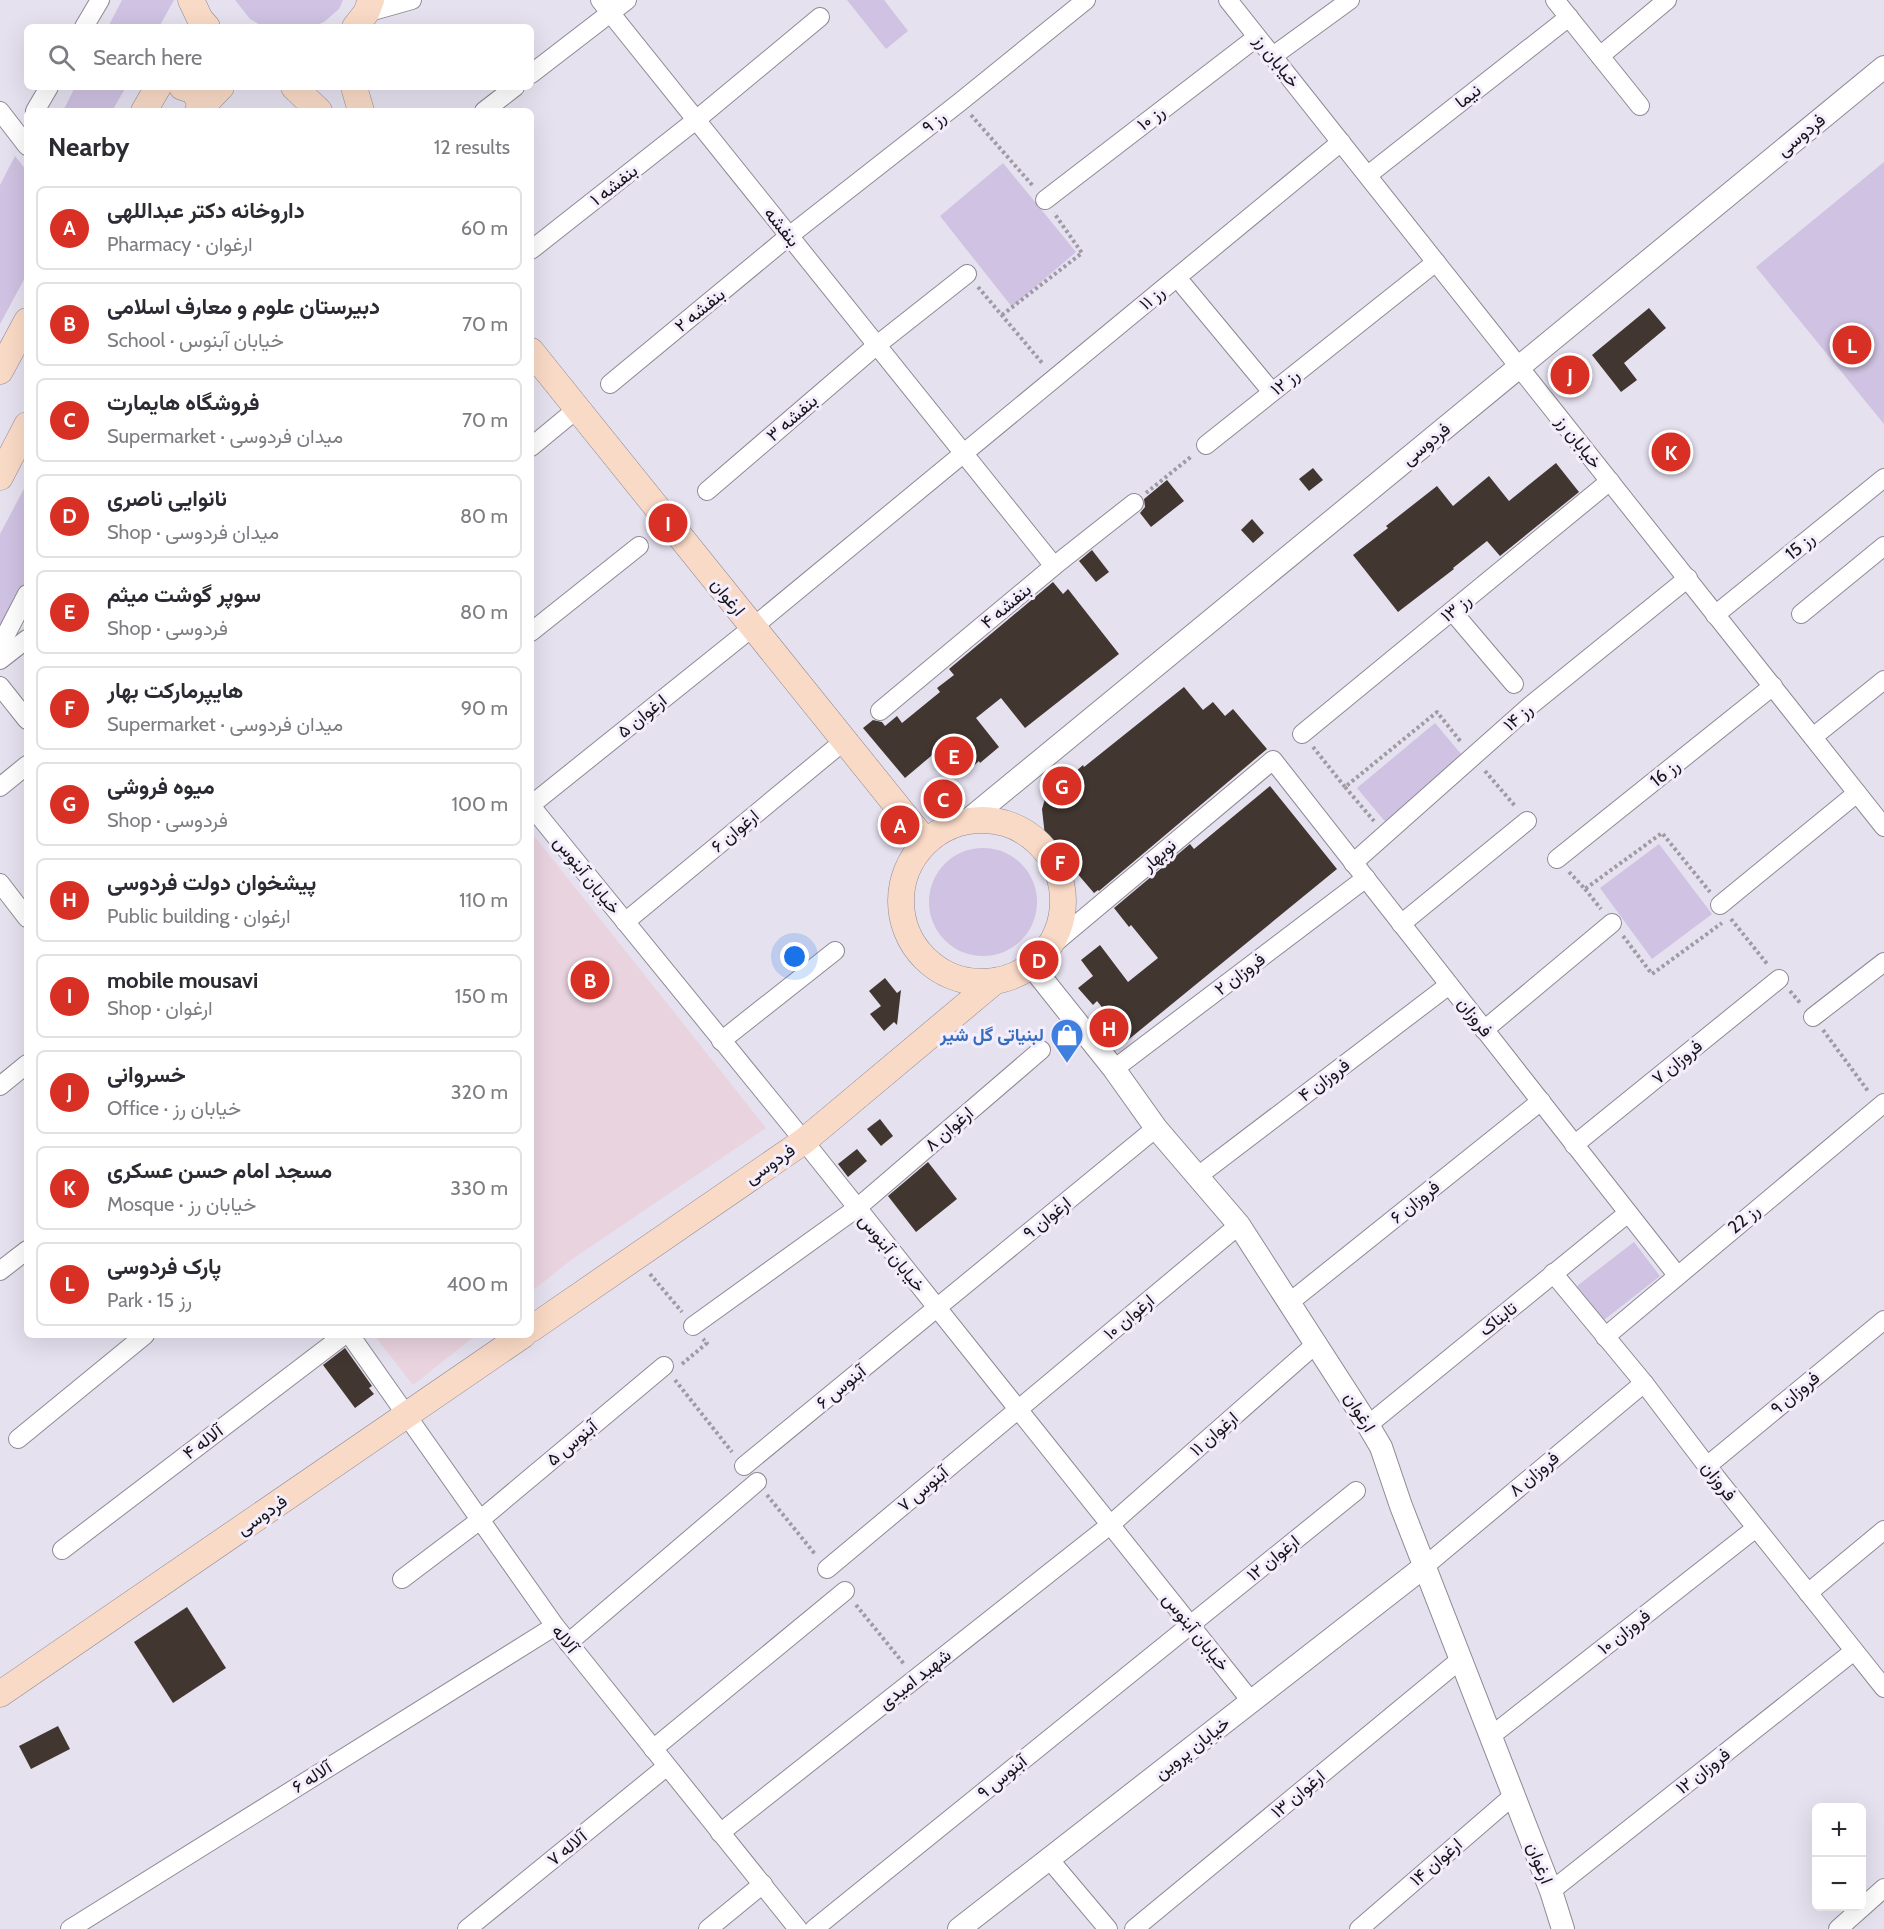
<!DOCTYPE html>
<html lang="en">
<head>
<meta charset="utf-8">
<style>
	body { margin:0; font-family:Cabin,Vazirmatn,sans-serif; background:#f2f2f3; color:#2b2b33 }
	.controls { position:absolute; right:18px; bottom:18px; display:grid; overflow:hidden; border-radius:9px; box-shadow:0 6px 24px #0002 }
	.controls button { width:54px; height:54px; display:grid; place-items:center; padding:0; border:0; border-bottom:2px solid #e1e1e2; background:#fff; color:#2b2b33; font:30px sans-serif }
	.you { position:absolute; left:795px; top:957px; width:21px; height:21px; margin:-15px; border:4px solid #fff; border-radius:50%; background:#1a73e8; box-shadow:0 0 0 9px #1a73e833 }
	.badge { display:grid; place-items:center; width:39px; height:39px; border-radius:50%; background:#d93025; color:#fff; font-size:20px; font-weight:700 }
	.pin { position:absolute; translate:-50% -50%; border:3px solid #fff; box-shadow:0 2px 6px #0006 }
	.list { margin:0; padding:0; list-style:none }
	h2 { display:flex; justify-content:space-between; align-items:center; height:78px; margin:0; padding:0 24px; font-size:26px }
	h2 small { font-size:20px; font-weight:400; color:#7c7c81 }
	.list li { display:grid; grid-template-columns:39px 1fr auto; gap:18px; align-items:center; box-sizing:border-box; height:84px; margin:0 12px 12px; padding:0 12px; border:2px solid #e1e1e2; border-radius:9px }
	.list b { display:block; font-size:22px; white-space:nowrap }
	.list p { margin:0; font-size:20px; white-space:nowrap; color:#7c7c81 }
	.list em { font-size:20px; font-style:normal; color:#7c7c81 }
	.icon { flex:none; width:33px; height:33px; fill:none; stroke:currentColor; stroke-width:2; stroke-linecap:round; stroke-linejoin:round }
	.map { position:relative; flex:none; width:1884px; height:1929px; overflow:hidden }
	.search { position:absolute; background:#fff; box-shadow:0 6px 24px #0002; left:24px; top:24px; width:510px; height:66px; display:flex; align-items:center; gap:15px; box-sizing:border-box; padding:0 21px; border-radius:9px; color:#7c7c81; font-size:22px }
	.panel { position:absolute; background:#fff; box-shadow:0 6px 24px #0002; left:24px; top:108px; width:510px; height:1230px; border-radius:9px }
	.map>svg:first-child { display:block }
	.education { fill:#e9d3df }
	.green { fill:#cfc2e2 }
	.building { fill:#423631 }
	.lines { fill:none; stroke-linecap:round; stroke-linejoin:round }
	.minor-casing { stroke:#8e8995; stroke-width:20 }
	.tertiary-casing { stroke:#8e8995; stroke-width:24 }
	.secondary-casing { stroke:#8e8995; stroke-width:27 }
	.path { stroke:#9f9ba5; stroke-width:4; stroke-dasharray:3 3; stroke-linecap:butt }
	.minor { stroke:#fff; stroke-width:18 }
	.tertiary { stroke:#fff; stroke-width:22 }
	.secondary { stroke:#f9dac6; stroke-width:26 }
	.labels { text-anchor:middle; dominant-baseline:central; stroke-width:6; stroke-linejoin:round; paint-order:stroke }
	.street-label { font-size:18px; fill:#161419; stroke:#f4eefc }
	.shop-label { font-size:18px; font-weight:bold; fill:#366cbe; stroke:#f4eefc; text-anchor:end }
</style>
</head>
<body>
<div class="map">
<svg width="1884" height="1929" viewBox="0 0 1884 1929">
	<rect width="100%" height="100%" fill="#e6e1ef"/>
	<g class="education">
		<path d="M531,832L766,1128L571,1260L531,1292Z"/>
		<path d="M374,1335H476L413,1385Z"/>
	</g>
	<g class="green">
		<path d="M122,0H174L159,27H108Z"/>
		<path d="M235,0H343L339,9L324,22L313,27H264L250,19Z"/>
		<path d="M847,0H884L908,31L886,49Z"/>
		<path d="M75,87H126L112,111H63Z"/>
		<path d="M15,156L27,171V274L0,324V185Z"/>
		<path d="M1884,162V424L1756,267Z"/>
		<path d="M1003,163L1076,252L1012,307L940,216Z"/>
		<path d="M27,483V583L0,634V534Z"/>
		<path d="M1435,723L1466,760L1388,825L1357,788Z"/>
		<path d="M1659,844L1712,914L1652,959L1600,888Z"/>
		<circle cx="983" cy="902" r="54"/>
		<path d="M1634,1242L1660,1276L1604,1320L1577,1286Z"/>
	</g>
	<g class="building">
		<path d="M1649,308L1666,328L1624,363L1637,380L1621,392L1592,355Z"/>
		<path d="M1556,463L1579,492L1500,556L1487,541L1453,568L1454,569L1398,612L1353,555L1388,528L1386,526L1437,486L1453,506L1489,476L1509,501Z"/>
		<path d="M1313,468L1323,480L1309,491L1299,479Z"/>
		<path d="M1167,480L1184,501L1151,527L1140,513L1145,507L1144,499Z"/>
		<path d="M1252,519L1264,533L1253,543L1241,530Z"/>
		<path d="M1092,550L1109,572L1096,582L1079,561Z"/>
		<path d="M1053,582L1063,594L1068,589L1119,654L1025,728L1001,698L976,718L999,747L980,763L979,761L961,777L937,751L905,778L863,728L873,720L882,722L885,726L897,716L902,723L940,692L937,688L954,675L949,669Z"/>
		<path d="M1184,687L1203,710L1213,702L1225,716L1233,709L1267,749L1099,891L1098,890L1094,893L1045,836L1042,809L1045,799L1083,765L1084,767Z"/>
		<path d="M1270,786L1337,869L1128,1040L1097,1001L1093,1005L1078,988L1093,976L1081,960L1100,945L1128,982L1158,958L1131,925L1129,927L1114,908L1190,844L1194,849Z"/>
		<path d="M885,978L897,993L901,990L897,1025L894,1022L884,1031L870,1014L881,1006L869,991Z"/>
		<path d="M880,1119L893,1136L881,1146L867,1129Z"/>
		<path d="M857,1149L867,1161L848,1177L838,1164Z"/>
		<path d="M928,1162L957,1199L916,1232L888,1196Z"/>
		<path d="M345,1348L372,1386L369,1388L374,1394L355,1408L323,1365Z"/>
		<path d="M187,1607L226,1668L173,1703L134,1642Z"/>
		<path d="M58,1726L70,1749L31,1769L19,1746Z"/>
	</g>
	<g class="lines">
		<g class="minor-casing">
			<g id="minor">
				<path d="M600,0L1054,566"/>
				<path d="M1228,0L1884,827"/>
				<path d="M1555,0L1640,106"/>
				<path d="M366,13L412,0"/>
				<path d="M84,27L100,0"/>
				<path d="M1273,56L1350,0"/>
				<path d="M1600,56L1667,0"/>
				<path d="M531,74L627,0"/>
				<path d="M0,111L27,146"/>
				<path d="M35,111L49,87"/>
				<path d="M484,111L515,87"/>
				<path d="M1368,175L1569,17"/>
				<path d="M1045,200L1257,37"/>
				<path d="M531,250L696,120L820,17"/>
				<path d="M1184,286L1272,392"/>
				<path d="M610,384L789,236L960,102L1086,0"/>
				<path d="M1206,445L1436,262"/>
				<path d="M531,447L577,409"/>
				<path d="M707,491L877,345L967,274"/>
				<path d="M1452,611L1514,684"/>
				<path d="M1801,614L1884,546"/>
				<path d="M1715,615L1884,478"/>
				<path d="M531,632L639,546"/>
				<path d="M0,646L27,594"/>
				<path d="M0,660L27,639"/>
				<path d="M0,686L27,720"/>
				<path d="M880,711L1054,566L1134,503"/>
				<path d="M1302,734L1610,481"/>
				<path d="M1813,737L1884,680"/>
				<path d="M0,787L27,765"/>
				<path d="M531,805L753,627L1341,142"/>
				<path d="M531,806L804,1141L1251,1701"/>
				<path d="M1557,859L1773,686"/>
				<path d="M1353,863L1531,705L1688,578"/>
				<path d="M0,883L27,918"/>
				<path d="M1720,905L1857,793"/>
				<path d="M625,922L844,741"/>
				<path d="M1401,924L1527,821"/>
				<path d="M1045,951L1273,760L1677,1275"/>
				<path d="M1813,1017L1884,962"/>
				<path d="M1484,1030L1612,923"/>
				<path d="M721,1041L835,951"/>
				<path d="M1114,1069L1366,878"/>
				<path d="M0,1086L27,1064"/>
				<path d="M1574,1145L1779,979"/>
				<path d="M1198,1176L1449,985"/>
				<path d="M0,1271L27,1250"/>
				<path d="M1553,1273L1644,1383L1707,1466L1884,1688"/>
				<path d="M1290,1302L1541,1101"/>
				<path d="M693,1326L857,1208L1041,1050"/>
				<path d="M350,1335L555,1626L798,1929"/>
				<path d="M1605,1337L1884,1103"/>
				<path d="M1368,1425L1628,1213"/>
				<path d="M18,1439L145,1335"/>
				<path d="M744,1466L1156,1128"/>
				<path d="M1707,1466L1884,1320"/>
				<path d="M62,1550L344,1335"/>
				<path d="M1425,1566L1644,1383"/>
				<path d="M827,1569L1239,1225"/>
				<path d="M402,1579L480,1520L664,1366"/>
				<path d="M1808,1593L1884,1530"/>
				<path d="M568,1643L757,1482"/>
				<path d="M1491,1736L1756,1528"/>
				<path d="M653,1749L845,1591"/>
				<path d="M720,1833L1110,1525L1317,1343"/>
				<path d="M1049,1859L1108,1929"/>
				<path d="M1551,1891L1854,1651"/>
				<path d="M70,1929L555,1626"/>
				<path d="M467,1929L666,1767"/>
				<path d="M708,1929L763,1884"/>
				<path d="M814,1929L1356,1491"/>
				<path d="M1134,1929L1461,1659"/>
				<path d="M1359,1929L1514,1795"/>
				<path d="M1838,1929L1884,1888"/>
			</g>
		</g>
		<g class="tertiary-casing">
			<g id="tertiary">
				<path d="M967,821L1884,67"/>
				<path d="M1031,965L1114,1069L1156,1128L1239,1225L1368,1425L1381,1447L1401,1506L1551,1891L1563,1929"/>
				<path d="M959,1929L1425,1566"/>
			</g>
		</g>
		<g class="secondary-casing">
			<g id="secondary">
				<path d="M191,0L200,19L207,27"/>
				<path d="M355,27L366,13L371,0"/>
				<path d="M182,87L194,91L202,107"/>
				<path d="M294,87L319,111"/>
				<path d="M354,87L361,111"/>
				<path d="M144,111L158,87"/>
				<path d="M198,111L221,87"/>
				<path d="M531,351L926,842"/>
				<path d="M0,371L27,321"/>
				<path d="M0,477L27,425"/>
				<circle cx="982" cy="901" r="81"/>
				<path d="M531,1329L804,1141L995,981"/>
				<path d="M0,1694L523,1335"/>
			</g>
		</g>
		<g class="path">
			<path d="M971,115L1033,186"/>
			<path d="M978,287L1043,364"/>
			<path d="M1002,315L1082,253L1054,213"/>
			<path d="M1146,493L1192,456"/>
			<path d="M1313,747L1345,787L1437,712L1461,742"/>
			<path d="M1485,771L1515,806"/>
			<path d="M1345,787L1374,821"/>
			<path d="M1569,872L1585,889L1662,833L1710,892"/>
			<path d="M1585,889L1601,909"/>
			<path d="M1731,919L1768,965"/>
			<path d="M1623,936L1652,974L1722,923"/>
			<path d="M1790,991L1801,1004"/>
			<path d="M1823,1030L1868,1091"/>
			<path d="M650,1274L682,1312"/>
			<path d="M682,1364L707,1343L703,1339"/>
			<path d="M675,1380L732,1452"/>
			<path d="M767,1495L815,1554"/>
			<path d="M856,1605L904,1664"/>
		</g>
		<use href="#minor" class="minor"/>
		<use href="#tertiary" class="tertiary"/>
		<use href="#secondary" class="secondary"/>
	</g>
	<defs>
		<g id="shop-pin" transform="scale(1.725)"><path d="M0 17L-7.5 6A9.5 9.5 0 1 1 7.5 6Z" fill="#3f7fe0" stroke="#f4eefc"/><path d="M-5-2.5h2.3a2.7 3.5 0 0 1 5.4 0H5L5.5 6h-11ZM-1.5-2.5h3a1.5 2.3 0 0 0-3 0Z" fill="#fff"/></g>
	</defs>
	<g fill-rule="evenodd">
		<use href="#shop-pin" x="1067" y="1035"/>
	</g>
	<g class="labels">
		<g class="street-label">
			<text transform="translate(1277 61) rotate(52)">خیابان رز</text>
			<text transform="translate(1468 96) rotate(-38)">نیما</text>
			<text transform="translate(1151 118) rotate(-37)">رز ۱۰</text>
			<text transform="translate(934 122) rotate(-38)">رز ۹</text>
			<text transform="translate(1801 135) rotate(-39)">فردوسی</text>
			<text transform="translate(614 185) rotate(-38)">بنفشه ۱</text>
			<text transform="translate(782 227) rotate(51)">بنفشه</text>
			<text transform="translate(1152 298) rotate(-40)">رز ۱۱</text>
			<text transform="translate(700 310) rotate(-39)">بنفشه ۲</text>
			<text transform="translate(1285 382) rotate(-39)">رز ۱۲</text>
			<text transform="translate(792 418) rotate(-41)">بنفشه ۳</text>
			<text transform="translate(1579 442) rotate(52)">خیابان رز</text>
			<text transform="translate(1426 444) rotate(-39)">فردوسی</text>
			<text transform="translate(1800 546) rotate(-39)">رز 15</text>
			<text transform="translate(728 597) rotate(51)">ارغوان</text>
			<text transform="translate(1006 606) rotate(-40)">بنفشه ۴</text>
			<text transform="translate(1456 608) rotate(-39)">رز ۱۳</text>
			<text transform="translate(642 716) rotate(-39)">ارغوان ۵</text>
			<text transform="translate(1518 717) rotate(-41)">رز ۱۴</text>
			<text transform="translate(1665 773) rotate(-39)">رز 16</text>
			<text transform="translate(735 831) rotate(-40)">ارغوان ۶</text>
			<text transform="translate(1159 855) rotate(-40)">نوبهار</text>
			<text transform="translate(587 875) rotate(51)">خیابان آبنوس</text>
			<text transform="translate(1240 974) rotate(-37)">فروزان ۲</text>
			<text transform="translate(1475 1017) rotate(52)">فروزان</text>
			<text transform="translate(1677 1062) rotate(-39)">فروزان ۷</text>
			<text transform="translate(1324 1080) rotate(-37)">فروزان ۴</text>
			<text transform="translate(949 1129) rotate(-41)">ارغوان ۸</text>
			<text transform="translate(770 1164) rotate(-34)">فردوسی</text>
			<text transform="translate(1415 1202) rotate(-39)">فروزان ۶</text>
			<text transform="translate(1047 1218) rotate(-39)">ارغوان ۹</text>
			<text transform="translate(1744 1219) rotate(-40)">رز 22</text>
			<text transform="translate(892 1253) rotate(51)">خیابان آبنوس</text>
			<text transform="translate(1129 1317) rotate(-40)">ارغوان ۱۰</text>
			<text transform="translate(1498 1319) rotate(-39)">تابناک</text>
			<text transform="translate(841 1387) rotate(-39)">آبنوس ۶</text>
			<text transform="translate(1795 1393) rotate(-39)">فروزان ۹</text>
			<text transform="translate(1360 1412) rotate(59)">ارغوان</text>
			<text transform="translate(1214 1434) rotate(-41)">ارغوان ۱۱</text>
			<text transform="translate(203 1442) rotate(-37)">آلاله ۴</text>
			<text transform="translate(572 1443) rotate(-40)">آبنوس ۵</text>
			<text transform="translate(1534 1474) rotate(-40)">فروزان ۸</text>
			<text transform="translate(1719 1481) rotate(52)">فروزان</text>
			<text transform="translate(923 1489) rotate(-40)">آبنوس ۷</text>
			<text transform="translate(262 1515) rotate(-34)">فردوسی</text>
			<text transform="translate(1273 1558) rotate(-39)">ارغوان ۱۲</text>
			<text transform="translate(1196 1632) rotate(51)">خیابان آبنوس</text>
			<text transform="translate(1624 1632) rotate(-38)">فروزان ۱۰</text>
			<text transform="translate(565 1639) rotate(52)">آلاله</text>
			<text transform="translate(915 1679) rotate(-38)">شهید امیدی</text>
			<text transform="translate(1192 1748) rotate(-38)">خیابان پروین</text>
			<text transform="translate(1703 1771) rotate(-38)">فروزان ۱۲</text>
			<text transform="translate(312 1777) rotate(-32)">آلاله ۶</text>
			<text transform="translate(1002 1777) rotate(-39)">آبنوس ۹</text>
			<text transform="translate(1298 1794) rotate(-40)">ارغوان ۱۳</text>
			<text transform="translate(567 1848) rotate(-39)">آلاله ۷</text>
			<text transform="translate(1436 1862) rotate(-41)">ارغوان ۱۴</text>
			<text transform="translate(1540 1863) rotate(69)">ارغوان</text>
		</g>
		<g class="shop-label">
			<text x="1044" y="1035">لبنیاتی گل شیر</text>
		</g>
	</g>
</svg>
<div class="controls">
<button>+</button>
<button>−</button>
</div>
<div class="you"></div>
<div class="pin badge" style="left:900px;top:825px">A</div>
<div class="pin badge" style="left:590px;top:980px">B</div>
<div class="pin badge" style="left:943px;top:799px">C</div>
<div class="pin badge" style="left:1039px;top:960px">D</div>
<div class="pin badge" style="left:954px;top:756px">E</div>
<div class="pin badge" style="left:1060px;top:862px">F</div>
<div class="pin badge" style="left:1062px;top:786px">G</div>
<div class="pin badge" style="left:1109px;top:1028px">H</div>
<div class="pin badge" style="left:668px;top:523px">I</div>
<div class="pin badge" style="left:1570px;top:375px">J</div>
<div class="pin badge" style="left:1671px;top:452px">K</div>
<div class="pin badge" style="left:1852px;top:345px">L</div>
<div class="search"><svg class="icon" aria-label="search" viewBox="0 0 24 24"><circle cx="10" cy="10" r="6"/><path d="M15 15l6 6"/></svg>Search here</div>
<section class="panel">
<h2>Nearby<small>12 results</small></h2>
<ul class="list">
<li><span class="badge">A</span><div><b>داروخانه دکتر عبداللهی</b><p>Pharmacy · ارغوان</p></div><em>60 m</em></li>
<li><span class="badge">B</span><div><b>دبیرستان علوم و معارف اسلامی</b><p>School · خیابان آبنوس</p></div><em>70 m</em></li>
<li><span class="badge">C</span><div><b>فروشگاه هایمارت</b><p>Supermarket · میدان فردوسی</p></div><em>70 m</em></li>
<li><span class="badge">D</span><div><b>نانوایی ناصری</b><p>Shop · میدان فردوسی</p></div><em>80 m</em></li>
<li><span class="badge">E</span><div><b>سوپر گوشت میثم</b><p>Shop · فردوسی</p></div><em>80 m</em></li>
<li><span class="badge">F</span><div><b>هایپرمارکت بهار</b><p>Supermarket · میدان فردوسی</p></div><em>90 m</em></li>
<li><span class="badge">G</span><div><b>میوه فروشی</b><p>Shop · فردوسی</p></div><em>100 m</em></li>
<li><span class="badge">H</span><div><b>پیشخوان دولت فردوسی</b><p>Public building · ارغوان</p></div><em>110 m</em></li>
<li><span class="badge">I</span><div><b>mobile mousavi</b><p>Shop · ارغوان</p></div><em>150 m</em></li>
<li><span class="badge">J</span><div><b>خسروانی</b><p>Office · خیابان رز</p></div><em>320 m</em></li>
<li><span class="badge">K</span><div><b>مسجد امام حسن عسکری</b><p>Mosque · خیابان رز</p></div><em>330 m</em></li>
<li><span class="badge">L</span><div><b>پارک فردوسی</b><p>Park · رز 15</p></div><em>400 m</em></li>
</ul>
</section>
</div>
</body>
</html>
